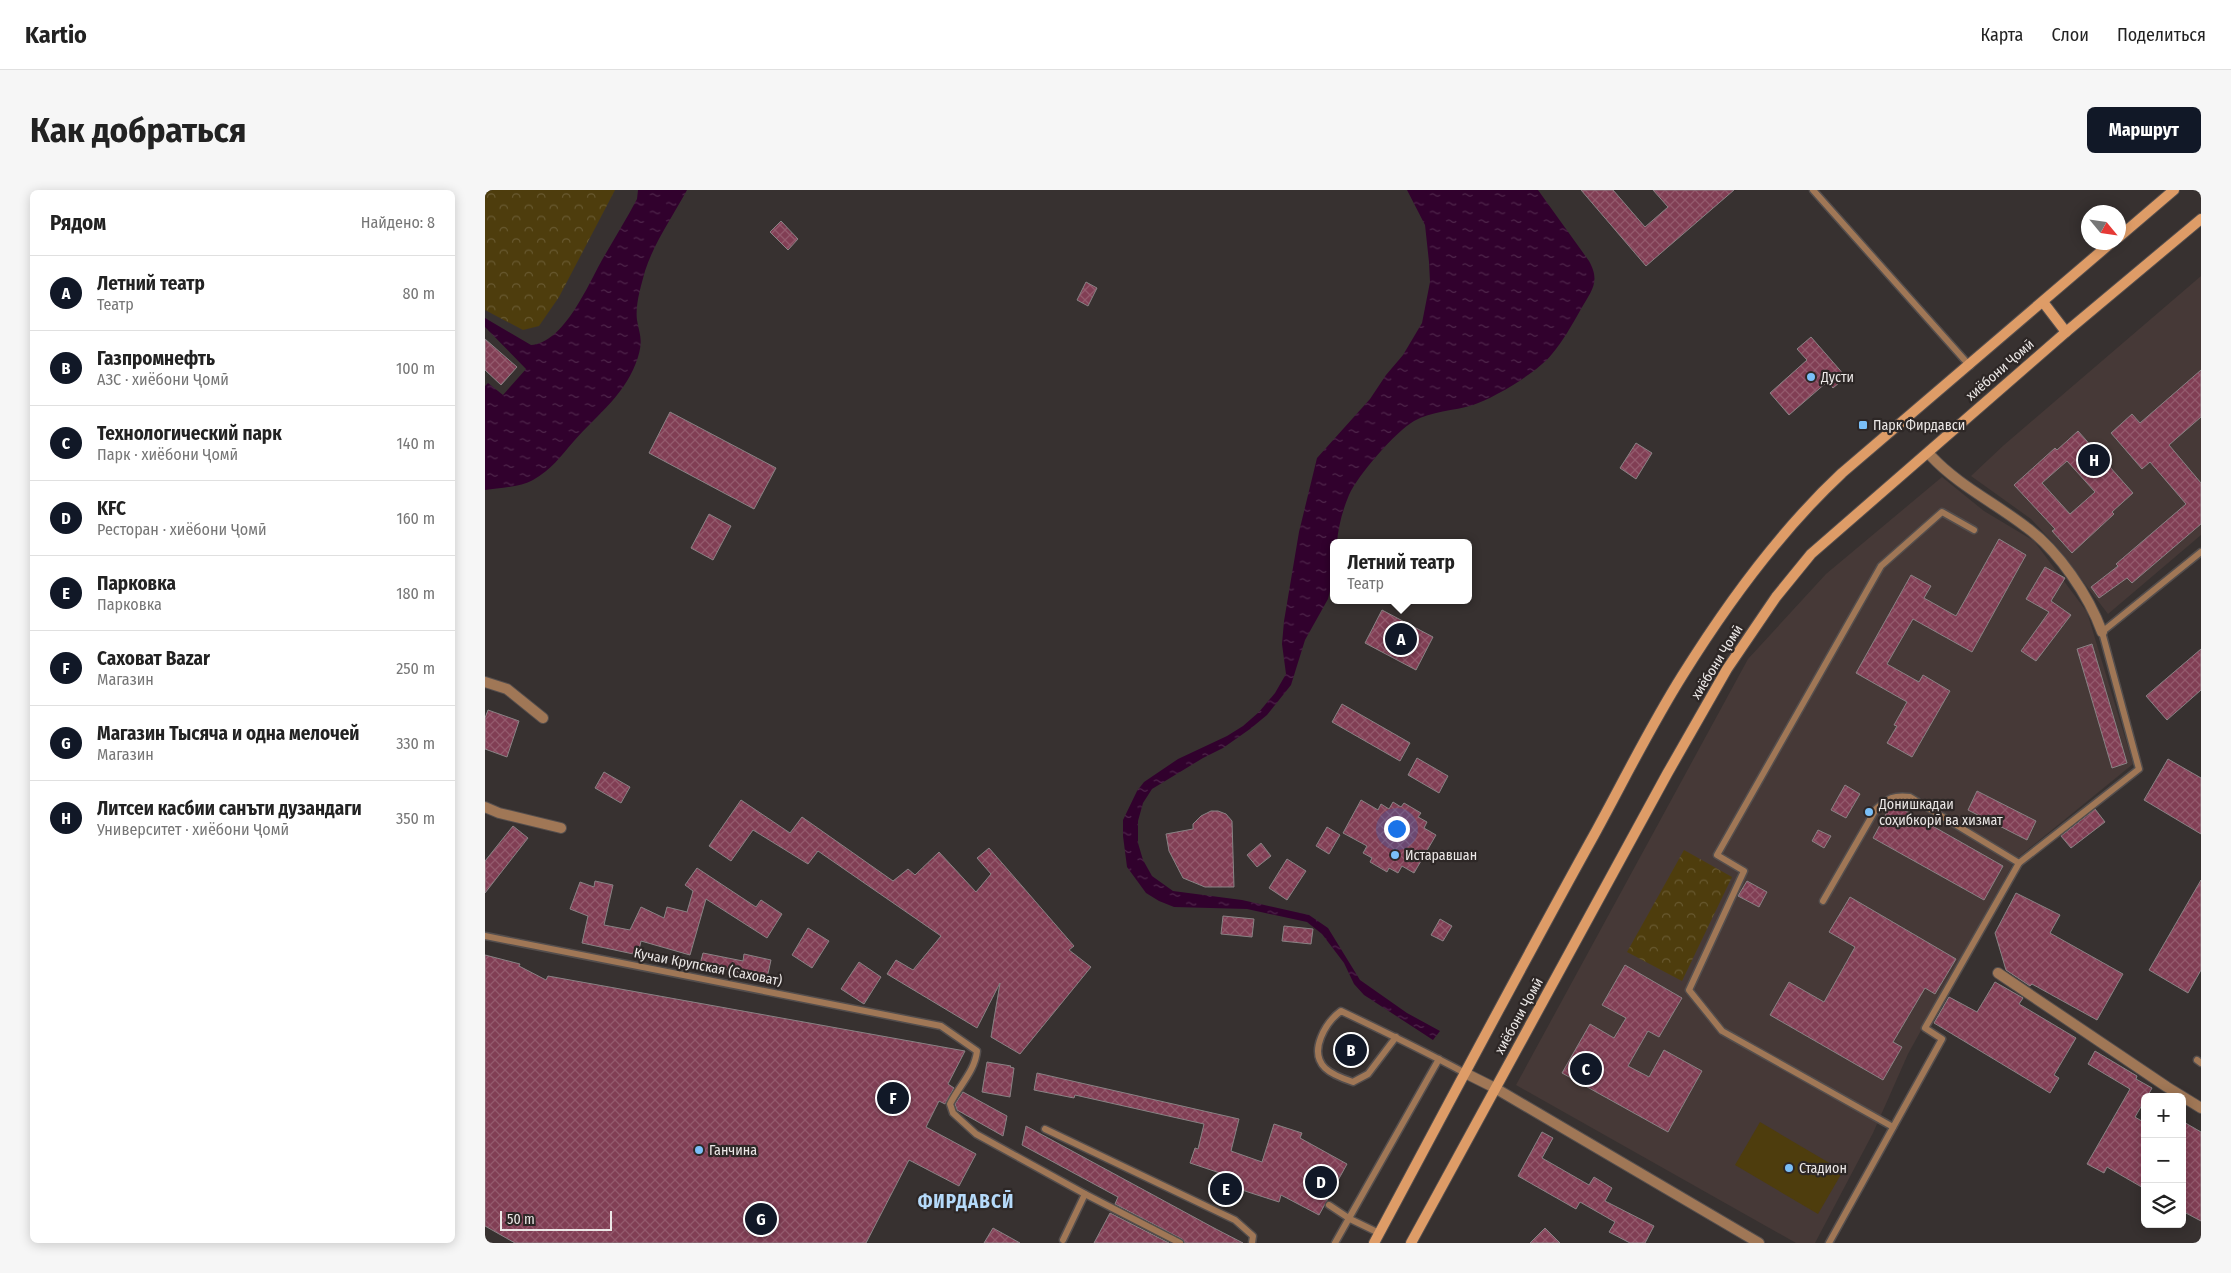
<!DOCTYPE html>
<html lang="ru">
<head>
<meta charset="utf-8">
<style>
	body { margin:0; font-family:"Fira Sans Condensed",sans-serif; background:#f6f6f6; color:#222 }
	.controls { position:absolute; right:15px; bottom:15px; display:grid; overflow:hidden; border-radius:8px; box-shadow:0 2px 12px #0003 }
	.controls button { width:45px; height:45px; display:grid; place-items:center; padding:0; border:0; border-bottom:1px solid #e0e0e0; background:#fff; color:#222; font:25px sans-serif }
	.compass { position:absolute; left:1596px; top:15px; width:45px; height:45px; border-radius:50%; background:#fff; box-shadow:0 2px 12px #0003; rotate:119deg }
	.scale { position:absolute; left:15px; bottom:12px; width:112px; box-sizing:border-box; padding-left:5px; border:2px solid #ece8e7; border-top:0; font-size:14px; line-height:18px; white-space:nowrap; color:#ece8e7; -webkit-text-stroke:4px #2d2726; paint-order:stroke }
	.you { position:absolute; left:911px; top:638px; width:18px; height:18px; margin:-12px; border:4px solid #fff; border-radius:50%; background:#1a73e8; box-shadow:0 0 0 8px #1a73e833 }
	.badge { display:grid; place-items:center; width:32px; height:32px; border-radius:50%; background:#111827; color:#fff; font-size:16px; font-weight:700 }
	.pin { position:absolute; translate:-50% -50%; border:2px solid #fff; box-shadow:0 1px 5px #0006 }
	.popup { position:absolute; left:845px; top:349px; width:142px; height:65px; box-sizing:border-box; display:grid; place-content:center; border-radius:8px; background:#fff; filter:drop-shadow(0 1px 4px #0005); font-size:16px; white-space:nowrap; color:#767676 }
	.popup b { font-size:19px; color:#222 }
	.popup::after { content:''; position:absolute; left:50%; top:100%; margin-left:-10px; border:10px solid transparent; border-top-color:#fff }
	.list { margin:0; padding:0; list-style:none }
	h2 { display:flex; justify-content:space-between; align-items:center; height:65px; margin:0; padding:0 20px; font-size:21px }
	h2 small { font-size:16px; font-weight:400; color:#767676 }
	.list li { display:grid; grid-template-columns:32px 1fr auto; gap:15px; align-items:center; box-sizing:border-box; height:75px; padding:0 20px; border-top:1px solid #e0e0e0 }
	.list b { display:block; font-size:19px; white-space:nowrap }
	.list p { margin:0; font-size:16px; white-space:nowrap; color:#767676 }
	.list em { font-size:16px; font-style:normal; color:#767676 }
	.icon { flex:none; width:28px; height:28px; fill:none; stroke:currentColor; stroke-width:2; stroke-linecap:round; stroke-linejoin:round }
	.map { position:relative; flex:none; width:1716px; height:1053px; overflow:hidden; border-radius:8px }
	header { display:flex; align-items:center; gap:30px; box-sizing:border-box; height:70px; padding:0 25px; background:#fff; border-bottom:1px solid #e0e0e0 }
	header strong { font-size:24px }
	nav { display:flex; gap:28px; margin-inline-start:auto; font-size:18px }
	.intro { display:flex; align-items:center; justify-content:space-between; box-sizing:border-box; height:120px; padding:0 30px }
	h1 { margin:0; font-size:35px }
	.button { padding:12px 22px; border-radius:8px; background:#111827; color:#fff; font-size:18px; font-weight:700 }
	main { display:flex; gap:30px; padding:0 30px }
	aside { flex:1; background:#fff; border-radius:8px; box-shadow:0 2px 12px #0003 }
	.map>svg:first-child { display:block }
	.built { fill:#463937 }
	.forest { fill:url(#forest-crowns) }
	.pitch { fill:#4e3d0d }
	.water { fill:url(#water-ripples) }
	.building { fill:url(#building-cross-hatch); stroke:#898284; fill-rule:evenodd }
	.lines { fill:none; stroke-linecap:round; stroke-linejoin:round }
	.service-casing { stroke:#544e4d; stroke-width:9 }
	.minor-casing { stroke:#544e4d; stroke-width:12 }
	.secondary-casing { stroke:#544e4d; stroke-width:12 }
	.service { stroke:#a07756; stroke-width:6 }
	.minor { stroke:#a07756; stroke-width:10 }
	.secondary { stroke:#de9c67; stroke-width:10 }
	.poi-dot { fill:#7abff8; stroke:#2d2726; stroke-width:2 }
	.labels { text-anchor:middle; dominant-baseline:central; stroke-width:4.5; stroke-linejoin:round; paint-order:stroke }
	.street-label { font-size:14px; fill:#ece8e7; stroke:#2d2726 }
	.poi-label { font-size:14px; fill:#ece8e7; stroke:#2d2726; text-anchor:start }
	.district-label { font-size:19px; font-weight:bold; letter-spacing:1px; fill:#b5dafa; stroke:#2d2726 }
</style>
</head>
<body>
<header>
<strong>Kartio</strong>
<nav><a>Карта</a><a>Слои</a><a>Поделиться</a></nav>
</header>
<div class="intro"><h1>Как добраться</h1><a class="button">Маршрут</a></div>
<main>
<aside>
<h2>Рядом<small>Найдено: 8</small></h2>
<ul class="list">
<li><span class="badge">A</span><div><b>Летний театр</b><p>Театр</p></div><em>80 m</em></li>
<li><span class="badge">B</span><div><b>Газпромнефть</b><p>АЗС · хиёбони Ҷомӣ</p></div><em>100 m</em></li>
<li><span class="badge">C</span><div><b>Технологический парк</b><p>Парк · хиёбони Ҷомӣ</p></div><em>140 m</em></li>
<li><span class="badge">D</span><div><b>KFC</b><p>Ресторан · хиёбони Ҷомӣ</p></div><em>160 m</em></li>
<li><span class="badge">E</span><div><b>Парковка</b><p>Парковка</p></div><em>180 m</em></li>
<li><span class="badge">F</span><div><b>Саховат Bazar</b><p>Магазин</p></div><em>250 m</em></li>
<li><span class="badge">G</span><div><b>Магазин Тысяча и одна мелочей</b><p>Магазин</p></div><em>330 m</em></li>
<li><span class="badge">H</span><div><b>Литсеи касбии санъти дузандаги</b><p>Университет · хиёбони Ҷомӣ</p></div><em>350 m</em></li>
</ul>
</aside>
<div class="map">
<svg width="1716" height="1053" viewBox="0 0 1716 1053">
	<defs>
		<pattern id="forest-crowns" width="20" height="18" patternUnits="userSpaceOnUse" patternTransform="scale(1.25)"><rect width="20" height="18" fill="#4e3d0d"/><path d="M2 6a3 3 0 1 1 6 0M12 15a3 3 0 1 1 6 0" fill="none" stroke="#685930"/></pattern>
		<pattern id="water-ripples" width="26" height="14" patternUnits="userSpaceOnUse" patternTransform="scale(1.25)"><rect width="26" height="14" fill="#31012d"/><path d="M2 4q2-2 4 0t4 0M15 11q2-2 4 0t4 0" fill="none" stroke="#4f264b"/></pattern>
		<pattern id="building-cross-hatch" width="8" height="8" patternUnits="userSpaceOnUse" patternTransform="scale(1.25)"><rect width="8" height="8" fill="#813e54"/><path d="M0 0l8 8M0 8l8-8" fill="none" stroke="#935a6d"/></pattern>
	</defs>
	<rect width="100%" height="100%" fill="#373130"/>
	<g class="built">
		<path d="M1716,86V345L1623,424L1570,355L1546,329L1486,286L1519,255Z"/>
		<path d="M1457,287L1499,321L1549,351L1602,422L1648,574L1530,670L1423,864L1388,943L1330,1053H1311L1031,895L1263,469L1341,384Z"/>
	</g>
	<g class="forest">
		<path d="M0,0H130L74,107L54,136L38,140L0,120Z"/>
		<path d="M1199,660L1247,687L1197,791L1142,762Z"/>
	</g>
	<path class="pitch" d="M1275,932L1358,981L1333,1024L1250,975Z"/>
	<g class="water">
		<path d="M153,0H202C188,26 169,53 160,81C156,96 150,115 152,130C155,146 158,150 153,167C142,203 113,224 89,251C76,266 66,280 48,290C36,297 14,298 0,300V196L3,193L18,205L41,179L0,137V128L46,155C79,153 103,95 117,70C129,49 141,30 152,9Z"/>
		<path d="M922,0H1053L1104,71C1116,92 1106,101 1096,119C1087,135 1078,151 1067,164C1053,182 1009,208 988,215C969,221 946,221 929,231C910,242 873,285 864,305C858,319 853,337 852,353H848V389L843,409L820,450L806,495L782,525L765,539L738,558L718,568L667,599L658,613L653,631V653L658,670L667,686L688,701L757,710L824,725L843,738L875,790L922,823L955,841L948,850L879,805L869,794L859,773L837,744L822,732L762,719L689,717L674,711L661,703L642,677L638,646V630L652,601L659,592L693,569L742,546L758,536L774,522L790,503L801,484L797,454L799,431L814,342L832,268L885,209L901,185L918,165L937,133L945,92L944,72L940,35Z"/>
	</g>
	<g class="building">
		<path d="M1096,0H1128L1160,37L1183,17L1168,0H1249L1161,76Z"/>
		<path d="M296,31L313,49L303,60L285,42Z"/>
		<path d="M601,92L612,98L603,116L592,110Z"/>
		<path d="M1326,147L1361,187L1348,198L1342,192L1304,225L1285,203L1322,170L1312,159Z"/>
		<path d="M0,149L32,177L16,195L0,180Z"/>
		<path d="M1716,180V227L1684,255L1716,293V334L1647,393L1642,388L1614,408L1606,397L1633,376L1631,374L1701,314L1665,272L1657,279L1626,243L1647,224L1655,233Z"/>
		<path d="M185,222L291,278L269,319L164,263Z"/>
		<path d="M1593,241L1648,303L1627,322L1629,324L1587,363L1567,341L1570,339L1529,295L1570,258L1572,260ZM1582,271L1610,302L1585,324L1557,293Z"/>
		<path d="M1151,253L1167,263L1151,289L1135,278Z"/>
		<path d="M224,324L246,336L228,370L206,358Z"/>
		<path d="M1514,349L1541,365L1487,462L1428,429L1402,474L1434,492L1438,485L1465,501L1427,567L1402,553L1412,536L1409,535L1422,512L1371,483L1426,385L1446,396L1439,408L1471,426Z"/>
		<path d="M1560,377L1580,388L1566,411L1586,425L1551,471L1536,461L1564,422L1541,409Z"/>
		<path d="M897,420L948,447L931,480L880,453Z"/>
		<path d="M1607,454L1642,573L1627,578L1592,459Z"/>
		<path d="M1716,459V500L1682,530L1661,506Z"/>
		<path d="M857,514L925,553L915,571L847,532Z"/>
		<path d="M3,520L34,531L22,567L0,559V528Z"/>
		<path d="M932,568L963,586L954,603L923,585Z"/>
		<path d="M1683,569L1716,588V644L1659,610Z"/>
		<path d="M119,582L145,597L136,613L110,598Z"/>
		<path d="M1360,595L1375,604L1361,628L1346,620Z"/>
		<path d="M1492,601L1551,631L1542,650L1483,620Z"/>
		<path d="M256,610L305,643L317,627L408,691L423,679L430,685L454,662L491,702L506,684L492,668L504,658L589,756L584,760L606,777L535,864L506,847L515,793L492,838L402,784L411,770L428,780L456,746L333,661L323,674L268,640L246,671L224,656Z"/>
		<path d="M876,610L893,620L896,614L904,619L908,612L916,617L919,613L936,623L933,627L942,632L939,638L951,645L929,683L917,676L913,683L904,678L902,682L885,672L887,668L878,663L882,656L858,643Z"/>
		<path d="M1407,613L1518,676L1499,710L1388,648Z"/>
		<path d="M1610,619L1620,632L1586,658L1576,646Z"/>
		<path d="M726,621H733L741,624L747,631L749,697H720L698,688L684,661L681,644L708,639V634L716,626Z"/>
		<path d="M28,636L43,648L0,703V671Z"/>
		<path d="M842,637L855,645L844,664L831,656Z"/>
		<path d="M1333,640L1346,646L1339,658L1327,651Z"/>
		<path d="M776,653L786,666L772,677L762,665Z"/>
		<path d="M802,669L821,681L802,710L784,698Z"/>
		<path d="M212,678L271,717L276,710L297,724L282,748L221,709L205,765L156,751L153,765L97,753L103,726L85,719L95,692L109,697L110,691L128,695L119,735L145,740L156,717L179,728L182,717L202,722L208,701L200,695Z"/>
		<path d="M1716,690V780L1703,803L1664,780Z"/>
		<path d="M1262,691L1282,702L1274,717L1253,706Z"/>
		<path d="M1531,703L1575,725L1565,743L1638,784L1612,830L1547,794L1545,796L1521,780L1510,743Z"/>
		<path d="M1365,707L1471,769L1450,804L1440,798L1408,852L1417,857L1398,890L1285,825L1304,792L1339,812L1370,757L1344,742Z"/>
		<path d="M738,726L769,729L767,747L736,744Z"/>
		<path d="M955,729L967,736L958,751L946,745Z"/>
		<path d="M799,736L828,739L826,754L797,751Z"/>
		<path d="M323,738L344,751L327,778L307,765Z"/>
		<path d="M218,763L258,771L259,764L286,770L282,788L215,774Z"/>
		<path d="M0,765L35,774L34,776L61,790L63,786L480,861L463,894L469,898L460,914L454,911L441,937L491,964L474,996L424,970L381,1053H30L0,1036Z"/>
		<path d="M374,772L396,787L379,814L356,799Z"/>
		<path d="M1140,775L1197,808L1174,847L1163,841L1143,876L1164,887L1179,860L1217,881L1183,942L1077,883L1105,834L1129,848L1141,828L1117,815Z"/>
		<path d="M1510,792L1538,808L1534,814L1591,848L1569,885L1574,888L1565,903L1449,833L1464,807L1492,822Z"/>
		<path d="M1610,861L1652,886L1651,889L1667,898L1662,907H1660V910L1650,927L1660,933V999L1622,977L1619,983L1602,974L1645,899L1603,874Z"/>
		<path d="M502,872L526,876L525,877L529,878L525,907L497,902Z"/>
		<path d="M552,883L754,929L746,961L777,972L789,934L817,943L815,948L862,974L834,1025L796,1005L794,1012L732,992L735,983L705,973L710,958L713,959L719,934L590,905L589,908L549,900Z"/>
		<path d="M478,902L522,926L518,946L472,920L470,914Z"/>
		<path d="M1697,931L1716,942V1031L1697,1021Z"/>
		<path d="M541,936L729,1038L758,1053H700L697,1049L630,1014L633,1007L537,955Z"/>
		<path d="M1057,942L1068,948L1057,968L1104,995L1109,987L1127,998L1120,1011L1169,1036L1160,1053H1145L1124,1042L1130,1032L1095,1012L1091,1019L1033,986Z"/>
		<path d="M625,1023L684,1053H609Z"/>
		<path d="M508,1038L535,1053H499Z"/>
		<path d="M1060,1038L1075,1053H1045Z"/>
	</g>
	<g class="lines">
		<g class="service-casing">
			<g id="service">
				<path d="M1328,0L1485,176"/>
				<path d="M1338,711L1391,619C1403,608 1409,605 1425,607L1534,673"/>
				<path d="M0,746L456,836L492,861C490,881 474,896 465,914L468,923L491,944L600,1004L695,1053"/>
				<path d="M911,847L883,884L868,892C859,889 847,885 840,878C823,861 841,832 856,821C898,841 939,861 980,883"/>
				<path d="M1712,870L1716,873"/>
				<path d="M1408,937L1237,841L1204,800L1259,681L1232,665L1396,376L1457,322L1489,340"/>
				<path d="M560,939L750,1030L768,1046L767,1053"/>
				<path d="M844,1015L865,1029L894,1043"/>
				<path d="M578,1050L600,1004"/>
				<path d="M850,1053L954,869"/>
				<path d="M1344,1053L1457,849L1440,838L1534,673L1654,579L1617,442L1716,362"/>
			</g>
		</g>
		<g class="minor-casing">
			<g id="minor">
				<path d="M1446,266C1473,295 1510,313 1541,337C1573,360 1604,406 1617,442"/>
				<path d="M0,492L22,499L58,528"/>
				<path d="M0,617L14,623L76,638"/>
				<path d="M1513,783L1682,897L1716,918"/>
				<path d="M980,883L1010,898L1274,1053"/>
			</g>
		</g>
		<g class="secondary-casing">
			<g id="secondary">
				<path d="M1634,47L1689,0"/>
				<path d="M1558,112L1581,142"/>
				<path d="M889,1053C962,917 1034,780 1109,645C1138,592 1165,537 1197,486C1243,412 1294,342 1357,283L1627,52"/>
				<path d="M926,1053L1182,584L1242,479L1291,407L1326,364L1581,142L1716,29"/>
			</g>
		</g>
		<use href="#service" class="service"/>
		<use href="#minor" class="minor"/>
		<use href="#secondary" class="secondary"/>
	</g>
	<g class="poi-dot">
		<circle cx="1326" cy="187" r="5"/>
		<rect x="1373" y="230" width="10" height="10" rx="2.5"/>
		<circle cx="1384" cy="622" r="5"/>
		<circle cx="910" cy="665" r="5"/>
		<circle cx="214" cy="960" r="5"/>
		<circle cx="1304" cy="978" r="5"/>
	</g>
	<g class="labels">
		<g class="street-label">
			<text transform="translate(1515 180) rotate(-41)">хиёбони Ҷомӣ</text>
			<text transform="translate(1232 472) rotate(-58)">хиёбони Ҷомӣ</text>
			<text transform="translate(223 777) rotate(11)">Кучаи Крупская (Саховат)</text>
			<text transform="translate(1034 826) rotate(-61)">хиёбони Ҷомӣ</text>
		</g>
		<g class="poi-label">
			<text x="1336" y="187">Дусти</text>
			<text x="1388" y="235">Парк Фирдавси</text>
			<text x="1394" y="614">Донишкадаи<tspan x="1394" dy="16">соҳибкорӣ ва хизмат</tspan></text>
			<text x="920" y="665">Истаравшан</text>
			<text x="224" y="960">Ганчина</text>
			<text x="1314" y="978">Стадион</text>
		</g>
		<g class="district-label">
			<text x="481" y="1011">ФИРДАВСӢ</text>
		</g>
	</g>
</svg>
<div class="controls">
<button>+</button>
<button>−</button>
<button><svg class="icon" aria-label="layers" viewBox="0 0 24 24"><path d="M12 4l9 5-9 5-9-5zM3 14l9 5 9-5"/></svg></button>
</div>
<svg class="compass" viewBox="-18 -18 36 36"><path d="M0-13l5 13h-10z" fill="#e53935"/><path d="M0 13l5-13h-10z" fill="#767676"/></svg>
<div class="scale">50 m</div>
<div class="you"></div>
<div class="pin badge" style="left:916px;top:449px">A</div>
<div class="popup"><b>Летний театр</b>Театр</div>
<div class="pin badge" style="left:866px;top:860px">B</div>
<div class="pin badge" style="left:1101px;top:879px">C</div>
<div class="pin badge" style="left:836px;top:992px">D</div>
<div class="pin badge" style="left:741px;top:999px">E</div>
<div class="pin badge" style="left:408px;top:908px">F</div>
<div class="pin badge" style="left:276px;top:1029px">G</div>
<div class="pin badge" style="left:1609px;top:270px">H</div>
</div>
</main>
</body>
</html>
